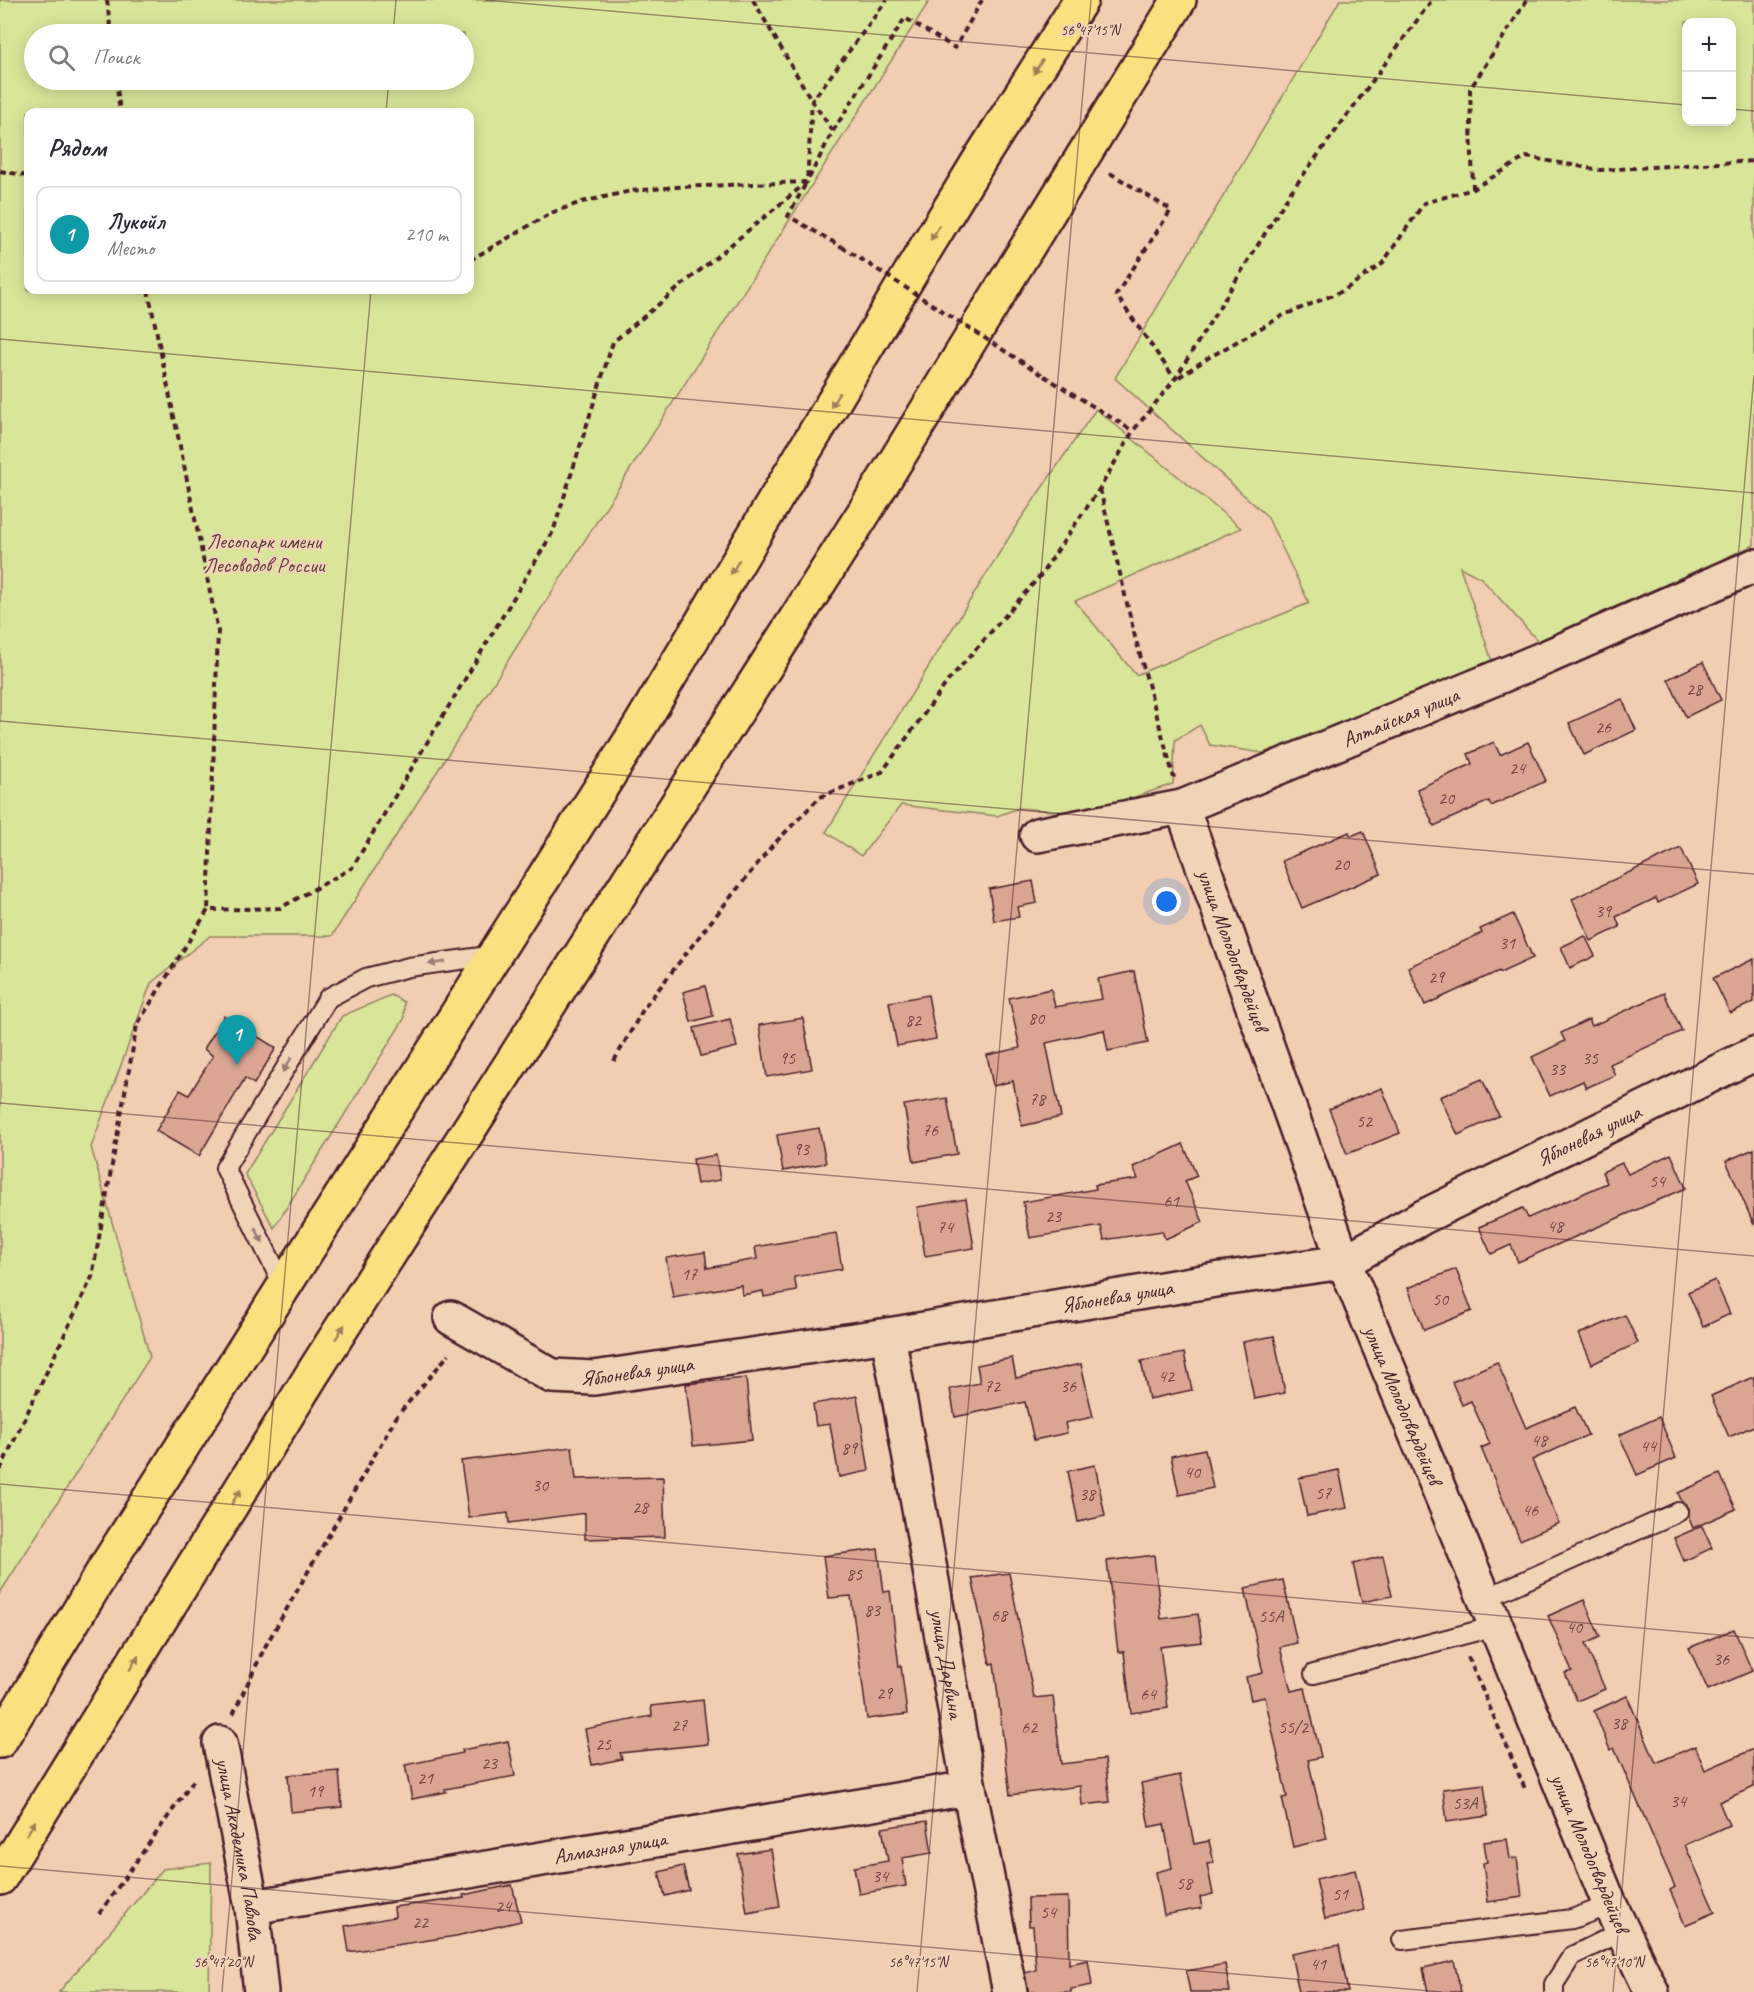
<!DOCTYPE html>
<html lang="ru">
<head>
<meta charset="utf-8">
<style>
	body { margin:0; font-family:Caveat,sans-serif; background:#f7f7f7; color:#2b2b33 }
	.controls { position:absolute; right:18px; top:18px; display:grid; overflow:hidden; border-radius:12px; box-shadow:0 3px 15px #0003 }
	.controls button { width:54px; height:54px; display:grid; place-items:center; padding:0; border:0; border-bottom:2px solid #e1e1e2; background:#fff; color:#2b2b33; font:30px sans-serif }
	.you { position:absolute; left:1167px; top:902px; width:21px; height:21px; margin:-15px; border:4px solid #fff; border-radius:50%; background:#1a73e8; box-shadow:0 0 0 9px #1a73e833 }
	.badge { display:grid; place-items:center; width:39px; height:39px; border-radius:50%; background:#0f766e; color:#fff; font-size:20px; font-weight:700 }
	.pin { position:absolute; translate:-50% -50px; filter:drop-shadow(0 2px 3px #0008) }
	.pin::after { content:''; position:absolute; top:32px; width:21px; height:18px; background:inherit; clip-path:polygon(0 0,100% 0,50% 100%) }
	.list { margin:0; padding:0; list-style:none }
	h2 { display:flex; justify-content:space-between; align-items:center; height:78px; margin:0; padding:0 24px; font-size:26px }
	h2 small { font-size:20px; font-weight:400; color:#7c7c81 }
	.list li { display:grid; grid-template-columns:39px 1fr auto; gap:18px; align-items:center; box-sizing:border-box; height:96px; margin:0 12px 12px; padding:0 12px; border:2px solid #e1e1e2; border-radius:12px }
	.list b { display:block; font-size:22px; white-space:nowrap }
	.list p { margin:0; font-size:20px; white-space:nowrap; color:#7c7c81 }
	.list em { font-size:20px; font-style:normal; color:#7c7c81 }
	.icon { flex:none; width:33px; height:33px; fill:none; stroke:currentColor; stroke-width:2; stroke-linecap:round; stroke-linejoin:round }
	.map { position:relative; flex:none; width:1754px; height:1992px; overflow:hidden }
	.search { position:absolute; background:#fff; box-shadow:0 3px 15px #0003; left:24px; top:24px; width:450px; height:66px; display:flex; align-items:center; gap:15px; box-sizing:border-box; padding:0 21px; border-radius:33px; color:#7c7c81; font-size:22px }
	.panel { position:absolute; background:#fff; box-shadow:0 3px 15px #0003; left:24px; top:108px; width:450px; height:186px; border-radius:12px }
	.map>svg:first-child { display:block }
	.green { fill:#d9e699; stroke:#928262; stroke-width:1.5; fill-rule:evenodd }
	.building { fill:#daa693; stroke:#4a1f2b; stroke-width:1.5 }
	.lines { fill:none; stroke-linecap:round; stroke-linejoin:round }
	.service-casing { stroke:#4a1f2b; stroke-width:22 }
	.minor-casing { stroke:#4a1f2b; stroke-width:38 }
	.tertiary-casing { stroke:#4a1f2b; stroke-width:38 }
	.primary-casing { stroke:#4a1f2b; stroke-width:38 }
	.path { stroke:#4a1f2b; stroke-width:4; stroke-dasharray:6 4.5; stroke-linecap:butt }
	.service { stroke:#f1d4b7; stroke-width:18 }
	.minor { stroke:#f1d4b7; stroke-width:33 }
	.tertiary { stroke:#f1d4b7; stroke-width:33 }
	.primary { stroke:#fbe080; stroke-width:33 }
	.path-bridge { stroke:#4a1f2b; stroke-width:4; stroke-dasharray:6 4.5; stroke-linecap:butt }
	.oneway { fill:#a28056 }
	.oneway2 { fill:#9e7a71 }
	.ticks { fill:none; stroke:#4a1f2b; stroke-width:1.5; stroke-opacity:0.45 }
	.labels { text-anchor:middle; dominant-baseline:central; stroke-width:4.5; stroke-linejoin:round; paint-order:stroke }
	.number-label { font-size:18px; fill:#6e4145 }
	.park-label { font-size:21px; fill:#5f3d3c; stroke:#f1d4b7 }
	.street-label { font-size:21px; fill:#4a1f2b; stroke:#f1d4b7 }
	.ticks-label { font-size:15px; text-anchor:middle; fill:#4a1f2b; stroke:#f1d4b7; stroke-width:4.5; stroke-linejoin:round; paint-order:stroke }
</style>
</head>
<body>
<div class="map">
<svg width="1754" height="1992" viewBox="0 0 1754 1992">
	<rect width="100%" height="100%" fill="#f1cdb1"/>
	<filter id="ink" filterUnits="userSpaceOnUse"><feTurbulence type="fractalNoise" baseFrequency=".0167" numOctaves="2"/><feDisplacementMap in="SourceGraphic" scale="12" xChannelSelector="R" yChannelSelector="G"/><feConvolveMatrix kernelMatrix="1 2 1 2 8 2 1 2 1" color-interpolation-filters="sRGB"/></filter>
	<g filter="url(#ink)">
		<g class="green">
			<path d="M0,0H930L332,936H210L151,983L91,1147L150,1357L0,1593ZM464,34V80H34V34ZM470,112V290H28V112Z"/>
			<path d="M1340,0H1754V545L1538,641L1481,578L1460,567L1492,661L1263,753L1210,745L1200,725L1175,740L1173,784L1084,814L1019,808L997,816L901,805L861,856L826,832L1018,523L1096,409L1241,528L1075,601L1136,675L1309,603L1267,516L1115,378ZM1686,22H1732V122H1686Z"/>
			<path d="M391,995L404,1002V1019L274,1228L245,1174L342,1016Z"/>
			<path d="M211,1863L209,1992H59L163,1869Z"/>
		</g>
		<g class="building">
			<path d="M1703,662L1721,700L1686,717L1668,679Z"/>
			<path d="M1622,699L1636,730L1584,755L1569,723Z"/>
			<path d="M1494,742L1500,755L1528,742L1546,781L1491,806L1489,801L1434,826L1417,789L1472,764L1468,754Z"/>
			<path d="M1363,831L1381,874L1302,908L1282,861L1349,832L1351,836Z"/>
			<path d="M1681,848L1698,884L1658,903L1656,898L1616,917L1620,927L1591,941L1572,899Z"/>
			<path d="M1033,881L1037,903L1017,907L1019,917L994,921L989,889Z"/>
			<path d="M1513,914L1533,958L1500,973L1499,971L1425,1005L1408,967L1482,933L1480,929Z"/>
			<path d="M1585,936L1595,956L1570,968L1561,947Z"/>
			<path d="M1754,959V1002L1730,1013L1713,978Z"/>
			<path d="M1134,971L1148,1043L1108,1051L1104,1030L1046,1043L1061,1117L1022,1126L1013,1081L993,1086L987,1055L1020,1048L1009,998L1051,989L1055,1007L1102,999L1098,979Z"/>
			<path d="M705,986L713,1016L691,1022L683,992Z"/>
			<path d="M1664,993L1682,1031L1610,1064L1615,1075L1586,1088L1583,1081L1550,1096L1532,1057L1565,1041L1561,1033L1589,1019L1592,1026Z"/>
			<path d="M928,995L936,1039L897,1046L889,1002Z"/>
			<path d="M224,1016L276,1048L254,1084L245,1078L199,1156L156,1131L180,1090L189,1095L213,1056L204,1049Z"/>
			<path d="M803,1018L812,1069L767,1077L759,1025Z"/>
			<path d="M730,1019L737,1047L701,1056L694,1028Z"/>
			<path d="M1482,1079L1499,1116L1458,1135L1440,1097Z"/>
			<path d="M1382,1088L1400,1133L1347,1154L1329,1109Z"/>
			<path d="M947,1098L957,1154L914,1162L904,1105Z"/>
			<path d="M819,1128L826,1163L783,1171L777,1135Z"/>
			<path d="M1183,1144L1197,1176L1185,1181L1203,1222L1165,1239L1162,1231L1104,1240L1101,1226L1030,1238L1023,1202L1096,1189L1095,1185L1138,1179L1133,1167Z"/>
			<path d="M1754,1149V1225L1726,1161Z"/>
			<path d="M1671,1154L1686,1188L1518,1262L1511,1245L1491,1254L1479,1227L1523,1208L1528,1218L1607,1183L1602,1172L1622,1163L1628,1174Z"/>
			<path d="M716,1155L720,1180L697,1184L693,1159Z"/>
			<path d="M966,1199L974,1248L925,1256L917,1207Z"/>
			<path d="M836,1233L842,1269L794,1277L797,1291L764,1297L763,1291L742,1295L741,1285L673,1297L666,1258L705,1252L707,1268L757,1259L755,1247Z"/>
			<path d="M1456,1269L1472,1311L1424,1330L1408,1288Z"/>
			<path d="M1715,1280L1730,1314L1703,1327L1688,1292Z"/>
			<path d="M1625,1315L1638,1343L1592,1364L1579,1334Z"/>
			<path d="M1274,1336L1285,1393L1254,1399L1243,1342Z"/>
			<path d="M1184,1353L1192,1390L1149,1399L1141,1361Z"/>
			<path d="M1012,1358L1016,1378L1081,1364L1093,1417L1065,1423L1067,1433L1034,1440L1025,1402L955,1417L950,1389L980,1383L977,1365Z"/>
			<path d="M1497,1362L1526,1428L1575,1407L1588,1435L1532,1460L1559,1523L1520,1540L1481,1448L1490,1444L1471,1401L1462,1405L1452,1382Z"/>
			<path d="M1754,1377V1426L1729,1437L1711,1396Z"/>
			<path d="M746,1378L752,1440L693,1446L686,1384Z"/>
			<path d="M857,1396L869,1471L839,1477L830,1424L816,1426L813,1404Z"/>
			<path d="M1659,1417L1676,1458L1637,1475L1619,1435Z"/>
			<path d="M572,1447L576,1479L663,1477L665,1537L585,1539V1513L509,1523L508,1513L469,1518L461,1461Z"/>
			<path d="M1205,1449L1213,1488L1179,1495L1171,1456Z"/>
			<path d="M1095,1465L1105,1516L1078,1522L1068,1471Z"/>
			<path d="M1339,1470L1347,1508L1307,1516L1299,1478Z"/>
			<path d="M1720,1474L1736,1509L1693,1528L1688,1516V1508L1682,1502L1678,1493Z"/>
			<path d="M1702,1526L1712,1548L1684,1561L1674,1538Z"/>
			<path d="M878,1549L884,1592L890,1591L899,1667L901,1666L907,1714L867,1719L851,1596L829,1598L823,1556Z"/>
			<path d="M1154,1555L1161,1619L1198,1614L1202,1642L1160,1647L1168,1708L1131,1713L1124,1652H1118L1107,1561Z"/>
			<path d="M1383,1556L1392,1596L1362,1602L1353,1564Z"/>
			<path d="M1009,1573L1034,1698L1053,1696L1061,1764L1105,1759L1110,1802L1082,1805L1080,1786L1010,1795L994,1663L990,1664L972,1578Z"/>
			<path d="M1283,1580L1297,1643L1280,1647L1291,1691L1305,1688L1321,1757L1308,1760L1327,1839L1293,1847L1282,1798L1287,1797L1265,1697L1251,1700L1246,1677L1263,1673L1245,1588Z"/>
			<path d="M1584,1600L1600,1637L1585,1644L1605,1689L1577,1701L1565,1673L1572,1671L1548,1616Z"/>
			<path d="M1734,1629L1752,1671L1708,1690L1689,1648Z"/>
			<path d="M1627,1696L1656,1763L1695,1746L1705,1770L1754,1749V1787L1719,1802L1729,1825L1685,1845L1715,1912L1685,1925L1670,1890L1675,1887L1614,1748L1610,1750L1594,1711Z"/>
			<path d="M703,1700L708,1744L620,1753L622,1759L592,1765L585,1729L652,1716L651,1706Z"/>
			<path d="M508,1741L515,1776L445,1789L446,1792L412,1799L405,1765L463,1753L462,1750Z"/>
			<path d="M339,1771L342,1807L291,1812L288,1775Z"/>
			<path d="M1180,1775L1194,1844L1209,1841L1214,1863L1207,1864L1213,1894L1200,1897L1202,1908L1164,1915L1156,1872L1172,1868L1164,1824L1149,1827L1141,1783Z"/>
			<path d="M1484,1784L1488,1816L1447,1822L1443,1789Z"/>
			<path d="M927,1821L932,1853L902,1858L906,1886L859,1894L854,1867L888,1861L882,1828Z"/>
			<path d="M1507,1839L1510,1859L1517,1858L1522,1897L1488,1902L1483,1863L1487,1862L1484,1842Z"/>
			<path d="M771,1849L780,1907L747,1913L738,1854Z"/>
			<path d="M683,1866L689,1890L665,1896L659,1872Z"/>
			<path d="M1355,1870L1364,1910L1325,1919L1316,1879Z"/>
			<path d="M512,1885L521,1921L456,1936L349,1952L345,1926L395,1917L394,1907L464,1898L463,1895Z"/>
			<path d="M1068,1897L1069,1964L1088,1960L1092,1985L1071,1989V1992H1028L1025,1973L1036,1970L1033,1926H1029L1028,1898Z"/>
			<path d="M1339,1945L1348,1992H1299L1291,1954Z"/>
			<path d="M1454,1961L1461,1992H1428L1423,1968Z"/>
			<path d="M1225,1964L1230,1992H1190L1186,1971Z"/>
		</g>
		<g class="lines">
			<g class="service-casing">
				<g id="service">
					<path d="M284,1287L225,1168L328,998L366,978L409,967L495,955"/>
					<path d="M1484,1599L1678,1512"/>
					<path d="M1314,1674L1496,1626"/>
					<path d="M1402,1940L1572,1919L1610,1905"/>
					<path d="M1554,1992V1984L1572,1956L1623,1931"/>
				</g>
			</g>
			<g class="minor-casing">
				<g id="minor">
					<path id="s1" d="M1037,835L1182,807L1547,657L1754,566"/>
					<path id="s2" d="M451,1318L552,1376L594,1378L888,1335L1221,1279L1344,1262L1182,807"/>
					<path id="s3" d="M888,1335L969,1788L1010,1992"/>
					<path id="s4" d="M220,1743L252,1907L261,1992"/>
					<path id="s5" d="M252,1907L969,1788"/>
				</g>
			</g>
			<g class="tertiary-casing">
				<g id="tertiary">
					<path id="s6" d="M1652,1992L1610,1905L1496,1626L1344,1262L1423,1217L1754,1054"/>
				</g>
			</g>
			<g class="primary-casing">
				<g id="primary">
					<path d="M0,1741L107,1565L640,726L913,269L982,156L1081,0"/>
					<path d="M0,1878L313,1373L865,511L1179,0"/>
				</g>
			</g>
			<g class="path">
				<path d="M107,0L111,34"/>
				<path d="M753,0L812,101L833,131"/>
				<path d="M116,80L120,112"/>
				<path d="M0,171L28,176"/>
				<path d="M1110,173L1171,210L1116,295L1175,379"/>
				<path d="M809,178L833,131L905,18L955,48L982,0"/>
				<path d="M805,185L788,216L842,247"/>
				<path d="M1473,189L1470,89L1527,0"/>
				<path d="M470,260L551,213L582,202L631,191L677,187L806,182"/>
				<path d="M148,290L218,631L208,910"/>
				<path d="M1044,376L1133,431"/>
				<path d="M1179,377L1208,358L1284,315L1343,291L1382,264L1424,203L1473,189L1526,157L1600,170L1754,161"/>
				<path d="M1100,489L1134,633L1174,778"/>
				<path d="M614,1061L644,1008L705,929L771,847L820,797L882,772L948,681L1040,576L1100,488L1133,431L1175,379L1290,193L1432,0"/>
				<path d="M0,1470L92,1277L137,1025L208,910L280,908L352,868L553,532L613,342L807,182L812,101L887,0"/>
				<path d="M1468,1657L1526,1791"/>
				<path d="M233,1714L266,1645L397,1416L449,1354"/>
				<path d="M99,1914L194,1780"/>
			</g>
			<use href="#service" class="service"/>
			<use href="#minor" class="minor"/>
			<use href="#tertiary" class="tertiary"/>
			<use href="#primary" class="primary"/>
			<path class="path-bridge" d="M842,247L1044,376"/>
		</g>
		<defs><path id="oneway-solid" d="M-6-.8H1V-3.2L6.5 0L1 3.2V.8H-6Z" transform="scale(1.5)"/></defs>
		<g class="oneway">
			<use href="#oneway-solid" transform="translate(1038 67) rotate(123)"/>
			<use href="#oneway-solid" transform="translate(935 233) rotate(121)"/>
			<use href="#oneway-solid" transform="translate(835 400) rotate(121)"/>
			<use href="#oneway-solid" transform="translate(735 567) rotate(121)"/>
			<use href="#oneway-solid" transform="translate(340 1332) rotate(-57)"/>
			<use href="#oneway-solid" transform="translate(236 1497) rotate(-58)"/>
			<use href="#oneway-solid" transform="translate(134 1663) rotate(-58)"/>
			<use href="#oneway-solid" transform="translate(31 1828) rotate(-58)"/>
		</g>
		<g class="oneway2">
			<use href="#oneway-solid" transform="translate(437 963) rotate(172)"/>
			<use href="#oneway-solid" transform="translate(287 1065) rotate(121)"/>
			<use href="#oneway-solid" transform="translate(259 1235) rotate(63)"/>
		</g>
	</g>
	<path class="ticks" d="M485,0L1686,105M393,34L396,0M1732,109L1754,111M386,112L389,80M0,339L1754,493M0,721L1754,874M0,1103L1754,1256M0,1484L1754,1638M0,1866L1442,1992M222,1992L371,290M917,1992L1091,0M1613,1992L1754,375"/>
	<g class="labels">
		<g class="number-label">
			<text x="1694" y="689">28</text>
			<text x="1603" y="727">26</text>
			<text x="1517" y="768">24</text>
			<text x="1446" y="798">20</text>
			<text x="1341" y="864">20</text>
			<text x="1603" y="911">39</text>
			<text x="1507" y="943">31</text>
			<text x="1436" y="977">29</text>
			<text x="1036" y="1018">80</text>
			<text x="913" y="1020">82</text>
			<text x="787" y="1058">95</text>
			<text x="1590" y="1058">35</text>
			<text x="1557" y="1069">33</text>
			<text x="1037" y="1099">78</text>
			<text x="1364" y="1121">52</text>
			<text x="930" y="1130">76</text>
			<text x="801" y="1149">93</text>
			<text x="1657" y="1181">54</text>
			<text x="1171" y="1201">61</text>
			<text x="1053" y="1216">23</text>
			<text x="1555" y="1226">48</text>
			<text x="945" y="1227">74</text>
			<text x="689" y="1274">17</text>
			<text x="1440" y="1299">50</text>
			<text x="1166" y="1376">42</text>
			<text x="992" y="1386">72</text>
			<text x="1068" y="1386">36</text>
			<text x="1539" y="1440">48</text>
			<text x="1648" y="1446">44</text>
			<text x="849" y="1448">89</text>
			<text x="1192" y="1472">40</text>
			<text x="540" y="1485">30</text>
			<text x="1323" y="1493">57</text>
			<text x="1087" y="1494">38</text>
			<text x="640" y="1507">28</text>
			<text x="1530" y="1510">46</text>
			<text x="854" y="1574">85</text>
			<text x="872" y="1610">83</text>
			<text x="999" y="1615">68</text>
			<text x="1271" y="1616">55А</text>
			<text x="1574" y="1627">40</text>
			<text x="1721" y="1659">36</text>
			<text x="884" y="1693">29</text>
			<text x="1148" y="1694">64</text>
			<text x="1619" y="1723">38</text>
			<text x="679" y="1725">27</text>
			<text x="1029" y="1727">62</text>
			<text x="1293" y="1727">55/2</text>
			<text x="603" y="1744">25</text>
			<text x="489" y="1763">23</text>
			<text x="425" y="1778">21</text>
			<text x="315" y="1791">19</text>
			<text x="1678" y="1801">34</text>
			<text x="1465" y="1803">53А</text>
			<text x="880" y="1876">34</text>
			<text x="1184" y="1883">58</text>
			<text x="1340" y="1894">51</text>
			<text x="503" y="1906">24</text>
			<text x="1048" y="1912">54</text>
			<text x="420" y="1922">22</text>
			<text x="1318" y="1964">41</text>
		</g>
		<g class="park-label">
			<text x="264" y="541">Лесопарк имени<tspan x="264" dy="24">Лесоводов России</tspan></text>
		</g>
		<g class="street-label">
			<text stroke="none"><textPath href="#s1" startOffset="384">Алтайская улица</textPath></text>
			<text transform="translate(1233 950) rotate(70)">улица Молодогвардейцев</text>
			<text stroke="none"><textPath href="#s6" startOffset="1068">Яблоневая улица</textPath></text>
			<text stroke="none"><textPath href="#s2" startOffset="688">Яблоневая улица</textPath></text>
			<text stroke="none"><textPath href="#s2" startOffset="202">Яблоневая улица</textPath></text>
			<text transform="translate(1403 1405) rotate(67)">улица Молодогвардейцев</text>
			<text stroke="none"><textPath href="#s3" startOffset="334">улица Дарвина</textPath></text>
			<text stroke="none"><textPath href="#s5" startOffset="363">Алмазная улица</textPath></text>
			<text stroke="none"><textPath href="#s4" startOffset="108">улица Академика Павлова</textPath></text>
			<text transform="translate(1590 1853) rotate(67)">улица Молодогвардейцев</text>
		</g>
	</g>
	<g class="ticks-label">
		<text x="1090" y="35">56°47'15"N</text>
		<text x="223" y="1967">56°47'20"N</text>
		<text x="918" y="1967">56°47'15"N</text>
		<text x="1614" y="1967">56°47'10"N</text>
	</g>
</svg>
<div class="controls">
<button>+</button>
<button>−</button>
</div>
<div class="you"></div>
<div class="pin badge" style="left:237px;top:1065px;background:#0f9aa8">1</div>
<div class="search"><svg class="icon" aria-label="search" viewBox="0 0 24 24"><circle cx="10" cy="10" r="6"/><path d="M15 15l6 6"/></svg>Поиск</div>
<section class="panel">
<h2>Рядом<small></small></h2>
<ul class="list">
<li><span class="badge" style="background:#0f9aa8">1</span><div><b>Лукойл</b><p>Место</p></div><em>210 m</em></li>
</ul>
</section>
</div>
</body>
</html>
